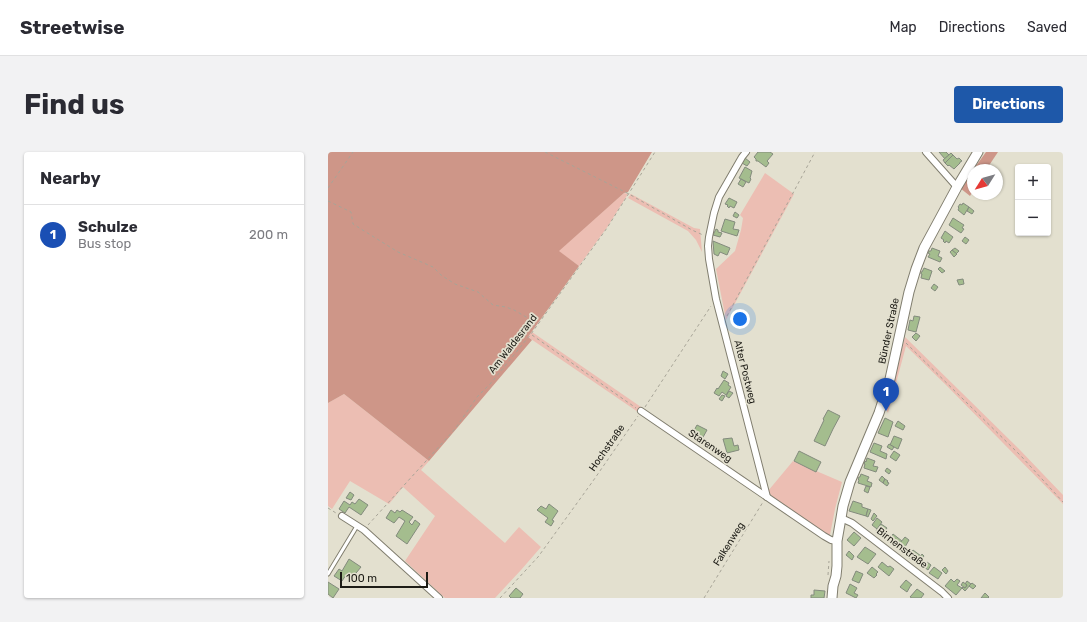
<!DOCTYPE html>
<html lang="en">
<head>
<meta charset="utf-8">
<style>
	body { margin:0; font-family:Rubik,sans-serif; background:#f2f2f3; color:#2b2b33 }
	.controls { position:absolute; right:12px; top:12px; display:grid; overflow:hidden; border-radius:4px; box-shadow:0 1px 3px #0004 }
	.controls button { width:36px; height:36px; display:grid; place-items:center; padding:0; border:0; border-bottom:1px solid #e1e1e2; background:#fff; color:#2b2b33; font:20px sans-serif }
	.compass { position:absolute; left:639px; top:12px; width:36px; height:36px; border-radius:50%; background:#fff; box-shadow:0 1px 3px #0004; rotate:233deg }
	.scale { position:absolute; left:12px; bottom:10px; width:88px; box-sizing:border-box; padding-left:4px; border:2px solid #1d1c16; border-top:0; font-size:11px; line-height:14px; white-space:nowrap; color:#1d1c16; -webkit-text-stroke:3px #e3e0cf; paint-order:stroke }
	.you { position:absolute; left:412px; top:167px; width:14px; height:14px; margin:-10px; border:3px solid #fff; border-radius:50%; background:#1a73e8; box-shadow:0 0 0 6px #1a73e833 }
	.badge { display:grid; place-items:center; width:26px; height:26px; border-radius:50%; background:#1e58a9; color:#fff; font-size:13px; font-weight:700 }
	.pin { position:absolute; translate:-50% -33px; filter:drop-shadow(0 1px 2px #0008) }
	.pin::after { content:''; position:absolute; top:21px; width:14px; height:12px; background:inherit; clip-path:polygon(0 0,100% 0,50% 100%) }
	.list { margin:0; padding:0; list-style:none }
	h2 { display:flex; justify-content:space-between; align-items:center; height:52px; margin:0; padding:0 16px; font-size:17px }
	h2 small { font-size:13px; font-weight:400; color:#7c7c81 }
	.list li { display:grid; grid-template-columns:26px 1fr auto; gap:12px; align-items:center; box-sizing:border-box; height:60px; padding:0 16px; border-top:1px solid #e1e1e2 }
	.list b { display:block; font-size:15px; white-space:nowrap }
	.list p { margin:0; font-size:13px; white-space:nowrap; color:#7c7c81 }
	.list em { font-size:13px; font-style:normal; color:#7c7c81 }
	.map { position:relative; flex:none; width:735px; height:446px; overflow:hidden; border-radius:4px }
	header { display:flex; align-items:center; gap:24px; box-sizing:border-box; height:56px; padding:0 20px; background:#fff; border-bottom:1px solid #e1e1e2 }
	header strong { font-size:19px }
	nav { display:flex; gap:22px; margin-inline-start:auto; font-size:14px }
	.intro { display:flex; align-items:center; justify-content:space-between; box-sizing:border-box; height:96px; padding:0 24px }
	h1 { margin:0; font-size:28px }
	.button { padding:10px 18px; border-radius:4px; background:#1e58a9; color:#fff; font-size:14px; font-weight:700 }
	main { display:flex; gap:24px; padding:0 24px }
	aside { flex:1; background:#fff; border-radius:4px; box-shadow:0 1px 3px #0004 }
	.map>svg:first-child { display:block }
	.green { fill:#ecbeb3 }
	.forest { fill:#ce9688 }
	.building { fill:#a4bd8e; stroke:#838b7d }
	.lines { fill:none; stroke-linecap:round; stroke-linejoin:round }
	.service-casing { stroke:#817e6f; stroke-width:5 }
	.minor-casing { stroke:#817e6f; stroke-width:8 }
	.secondary-casing { stroke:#817e6f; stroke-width:11 }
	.path { stroke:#a7a497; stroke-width:1; stroke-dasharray:3 3; stroke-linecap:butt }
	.service { stroke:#fff; stroke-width:3 }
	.minor { stroke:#fff; stroke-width:6 }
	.secondary { stroke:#fff; stroke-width:9 }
	.labels { text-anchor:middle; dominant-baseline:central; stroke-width:3.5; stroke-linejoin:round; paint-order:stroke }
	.street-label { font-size:10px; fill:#1d1c16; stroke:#e3e0cf }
</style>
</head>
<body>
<header>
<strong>Streetwise</strong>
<nav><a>Map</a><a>Directions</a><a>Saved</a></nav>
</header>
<div class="intro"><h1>Find us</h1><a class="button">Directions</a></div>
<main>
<aside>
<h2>Nearby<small></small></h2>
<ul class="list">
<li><span class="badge" style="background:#1a4fb4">1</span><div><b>Schulze</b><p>Bus stop</p></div><em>200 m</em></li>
</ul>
</aside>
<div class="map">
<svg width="735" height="446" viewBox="0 0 735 446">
	<rect width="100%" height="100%" fill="#e3e0cf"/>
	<g class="green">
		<path d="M437,21L466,42L398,168L388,117L407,99L413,78L415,66L412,63Z"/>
		<path d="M296,41L300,42L280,74L251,114L230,99Z"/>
		<path d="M303,42L366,76L372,77L374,100L368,88L360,79L300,46Z"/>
		<path d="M204,180L313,255L310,260L200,185Z"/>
		<path d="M577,185L691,297L735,343V352L619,234L578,194L560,261L558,257Z"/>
		<path d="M16,242L101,309L93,318L177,391L191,375L213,395L193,418L167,446H117L77,409L107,364L75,335L61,352L22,329L4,357L0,354V251Z"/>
		<path d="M465,309L514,330L507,357L502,383L495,380L446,347L440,339Z"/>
	</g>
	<g class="forest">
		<path d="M0,0H324L300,40L296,41L231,99L251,114L200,185L204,188L101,309L16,242L0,251Z"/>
		<path d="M658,0H670L658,18H645Z"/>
		<path d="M645,18V39L642,44L632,36Z"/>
	</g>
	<g class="building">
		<path d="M430,0H442L445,2L439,9L441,11L438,15L430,9H428V7L426,5Z"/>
		<path d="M611,0H618L621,3L617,7Z"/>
		<path d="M623,1L625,3L617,11L615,8Z"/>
		<path d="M625,3L629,7L631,6L634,9L632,10V11L626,17L621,13L620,14L617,11Z"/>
		<path d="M417,6L422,10L419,14L414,11Z"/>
		<path d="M417,15L424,19L422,26L423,27L421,31L411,26Z"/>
		<path d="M413,27L418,30L415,35L410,32Z"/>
		<path d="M401,46L409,50L406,56L402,54L401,56L399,54L400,53L397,52Z"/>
		<path d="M635,51L641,55L636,63L630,58L631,56L630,55L632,52L634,53Z"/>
		<path d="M641,55L646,59L644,62L639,59Z"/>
		<path d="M407,60L411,63L409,66L405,64Z"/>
		<path d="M625,66L636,73L634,76L636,77L633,81L621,73Z"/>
		<path d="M397,67L407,70L405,77L411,78L409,84L393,79Z"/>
		<path d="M388,77L390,78V80L394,81L392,85L385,83Z"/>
		<path d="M617,79L625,85L621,91L618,89L617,91L615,89L616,88L613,86Z"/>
		<path d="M637,85L641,88L638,92L634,89Z"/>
		<path d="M385,89L402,96L399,103L392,100L390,104L386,102Z"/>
		<path d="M604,96L612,99L610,104L614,106L612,110L600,105L602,102L600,101L601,99H603Z"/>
		<path d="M627,96L631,99L628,102L624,98Z"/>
		<path d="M624,98L629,102L626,105L622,100Z"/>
		<path d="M612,115L617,119L614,121L610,117Z"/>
		<path d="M596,116L604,119L601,128L593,126L594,122H593V120H594Z"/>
		<path d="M635,127L636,132L631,133L629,128Z"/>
		<path d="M606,132L610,135L607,139L603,136Z"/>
		<path d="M586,164L592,165L588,180L580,178L582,168L585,169Z"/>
		<path d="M588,181L592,184L588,189L584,185Z"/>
		<path d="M395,219L400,222L397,227L393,224Z"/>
		<path d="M396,228L401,231L400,233L403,235L398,243L394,240L391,244L386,241L389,236L390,237Z"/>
		<path d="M401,239L405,241L401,246L398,244Z"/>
		<path d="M394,243L397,244L394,249L391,247Z"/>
		<path d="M500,258L512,264L505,277L497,294L486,289L496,268L495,267Z"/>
		<path d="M557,266L565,270L560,285L550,281Z"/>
		<path d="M570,269L577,274L575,278L567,274Z"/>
		<path d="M369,273L379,278L374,287L364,282Z"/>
		<path d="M566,284L574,287L570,297L562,293Z"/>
		<path d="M404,286L406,294L410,293L411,298L399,301L395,287Z"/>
		<path d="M546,291L554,294L552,299L559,302L558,307L542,300Z"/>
		<path d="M561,292L566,295L564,298L559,295Z"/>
		<path d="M471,299L493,310L488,320L466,309Z"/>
		<path d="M566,299L572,303L568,309L562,305Z"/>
		<path d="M539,306L547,309L545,314L550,315L548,320L536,316L537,312H536L537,309L538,310Z"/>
		<path d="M559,316L563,319L561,322L557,319Z"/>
		<path d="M533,322L541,325L539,329L544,331L543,335L530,331L531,328L530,327L531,325H532Z"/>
		<path d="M554,324L557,327L555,331L551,328Z"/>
		<path d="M557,327L560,329L559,330L561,331L559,334L555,331Z"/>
		<path d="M538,334L542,335L540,341L536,339Z"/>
		<path d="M22,340L26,343L23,348L18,346Z"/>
		<path d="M31,347L40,353L33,363L21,355L17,361L11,357L16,349L22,353L24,350L27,352Z"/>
		<path d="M525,349L534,352V355L540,357L538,364L521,359Z"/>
		<path d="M221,352L230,359L224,368L226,369L223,374L217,370L220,366L209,358L213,354L218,357Z"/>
		<path d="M540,357L543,358L540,365L538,364Z"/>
		<path d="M63,358L67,361L69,358L72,360L74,358L85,365L81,370L84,373L87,368L92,372L79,392L68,384L77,369L71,365L66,371L58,366Z"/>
		<path d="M546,361L549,364L545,369L543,367Z"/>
		<path d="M549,366L554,370L549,377L544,373Z"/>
		<path d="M553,372L559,376L554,383L548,379Z"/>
		<path d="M526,380L533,386L526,394L519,388Z"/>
		<path d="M565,382L574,389L568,396L560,389Z"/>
		<path d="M577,385L581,388L577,395L572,391Z"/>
		<path d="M537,395L548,402L540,412L529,405Z"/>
		<path d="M585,398L593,404L588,411L580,405Z"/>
		<path d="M521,399L526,404L524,408L518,403Z"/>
		<path d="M594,402L596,404L590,412L588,411Z"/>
		<path d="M21,407L33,415L24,426L18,423L14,429L6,424L11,417L14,419Z"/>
		<path d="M554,410L560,415L562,414L566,417L561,424L550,415Z"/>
		<path d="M599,410L603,413L600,418L596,415Z"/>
		<path d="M544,415L550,420L548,422L549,423L546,426L539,421Z"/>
		<path d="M606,415L614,421L610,427L601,421Z"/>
		<path d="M617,415L620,419L618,422L614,418Z"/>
		<path d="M528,419L535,422L531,431L524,428Z"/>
		<path d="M623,427L626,430L629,427L632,429L629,433L634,436L628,443L617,434Z"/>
		<path d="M578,428L584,433H583L579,440L572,435Z"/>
		<path d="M639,429L643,432L637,439L634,436L635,435L637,436L639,433L637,432Z"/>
		<path d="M0,430L11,437L5,446L0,442Z"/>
		<path d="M635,430L639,433L637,436L633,433Z"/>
		<path d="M644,431L648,434L645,437L641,434Z"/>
		<path d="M522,432L529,436L526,441L530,443L528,446L518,441Z"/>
		<path d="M188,436L195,442L192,446H183L181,444Z"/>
		<path d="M589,437L596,442L593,446H584L582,445Z"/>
		<path d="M486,438L497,439L496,446H483V443H486Z"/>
		<path d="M657,441L661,445L660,446H653Z"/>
	</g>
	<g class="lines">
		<g class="service-casing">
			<path id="service" d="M0,422L29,374"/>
		</g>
		<g class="minor-casing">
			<g id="minor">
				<path d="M418,0L414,5L391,45L386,61L381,85L380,94L381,107L388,147L439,345"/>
				<path d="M598,0L629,35"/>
				<path d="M313,259L496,384L503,388L509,389"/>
				<path d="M14,364L36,378L111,446"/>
				<path d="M513,366L524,371L614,440L620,446"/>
			</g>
		</g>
		<g class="secondary-casing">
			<path id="secondary" d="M504,446L505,434L508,424L509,414V389L513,366L515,354L522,330L551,261L562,227L581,140L588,117L596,96L629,35L650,0"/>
		</g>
		<g class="path">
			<path d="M217,0L301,42L364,78L375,83"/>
			<path d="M0,36L25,0"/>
			<path d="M0,49L23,60L25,72L70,100L105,115L113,123L127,132L150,140L165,153L178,155L186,158L205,169L207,175"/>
			<path d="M399,164L487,0"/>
			<path d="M204,183L308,256"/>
			<path d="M578,191L693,304L735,350"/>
			<path d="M317,255L383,154"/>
			<path d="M0,356L8,361"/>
			<path d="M40,373L127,277L149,245L163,231L203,182L279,76L327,0"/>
			<path d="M500,423L501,409"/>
			<path d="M172,446L210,405L265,329L310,264"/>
			<path d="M376,446L435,350"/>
		</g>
		<use href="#service" class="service"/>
		<use href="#minor" class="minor"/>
		<use href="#secondary" class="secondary"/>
	</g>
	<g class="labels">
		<g class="street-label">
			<text transform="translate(561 179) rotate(-78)">Bünder Straße</text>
			<text transform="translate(185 192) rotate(-52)">Am Waldesrand</text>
			<text transform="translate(417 220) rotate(76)">Alter Postweg</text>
			<text transform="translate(382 294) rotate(34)">Starenweg</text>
			<text transform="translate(279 296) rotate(-55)">Hochstraße</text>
			<text transform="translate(401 392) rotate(-58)">Falkenweg</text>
			<text transform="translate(574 396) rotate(37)">Birnenstraße</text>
		</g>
	</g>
</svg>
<div class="controls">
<button>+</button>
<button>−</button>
</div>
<svg class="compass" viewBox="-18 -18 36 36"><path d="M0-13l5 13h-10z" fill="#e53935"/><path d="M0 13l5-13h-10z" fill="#7c7c81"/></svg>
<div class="scale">100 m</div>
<div class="you"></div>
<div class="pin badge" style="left:558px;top:259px;background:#1a4fb4">1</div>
</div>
</main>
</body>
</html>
